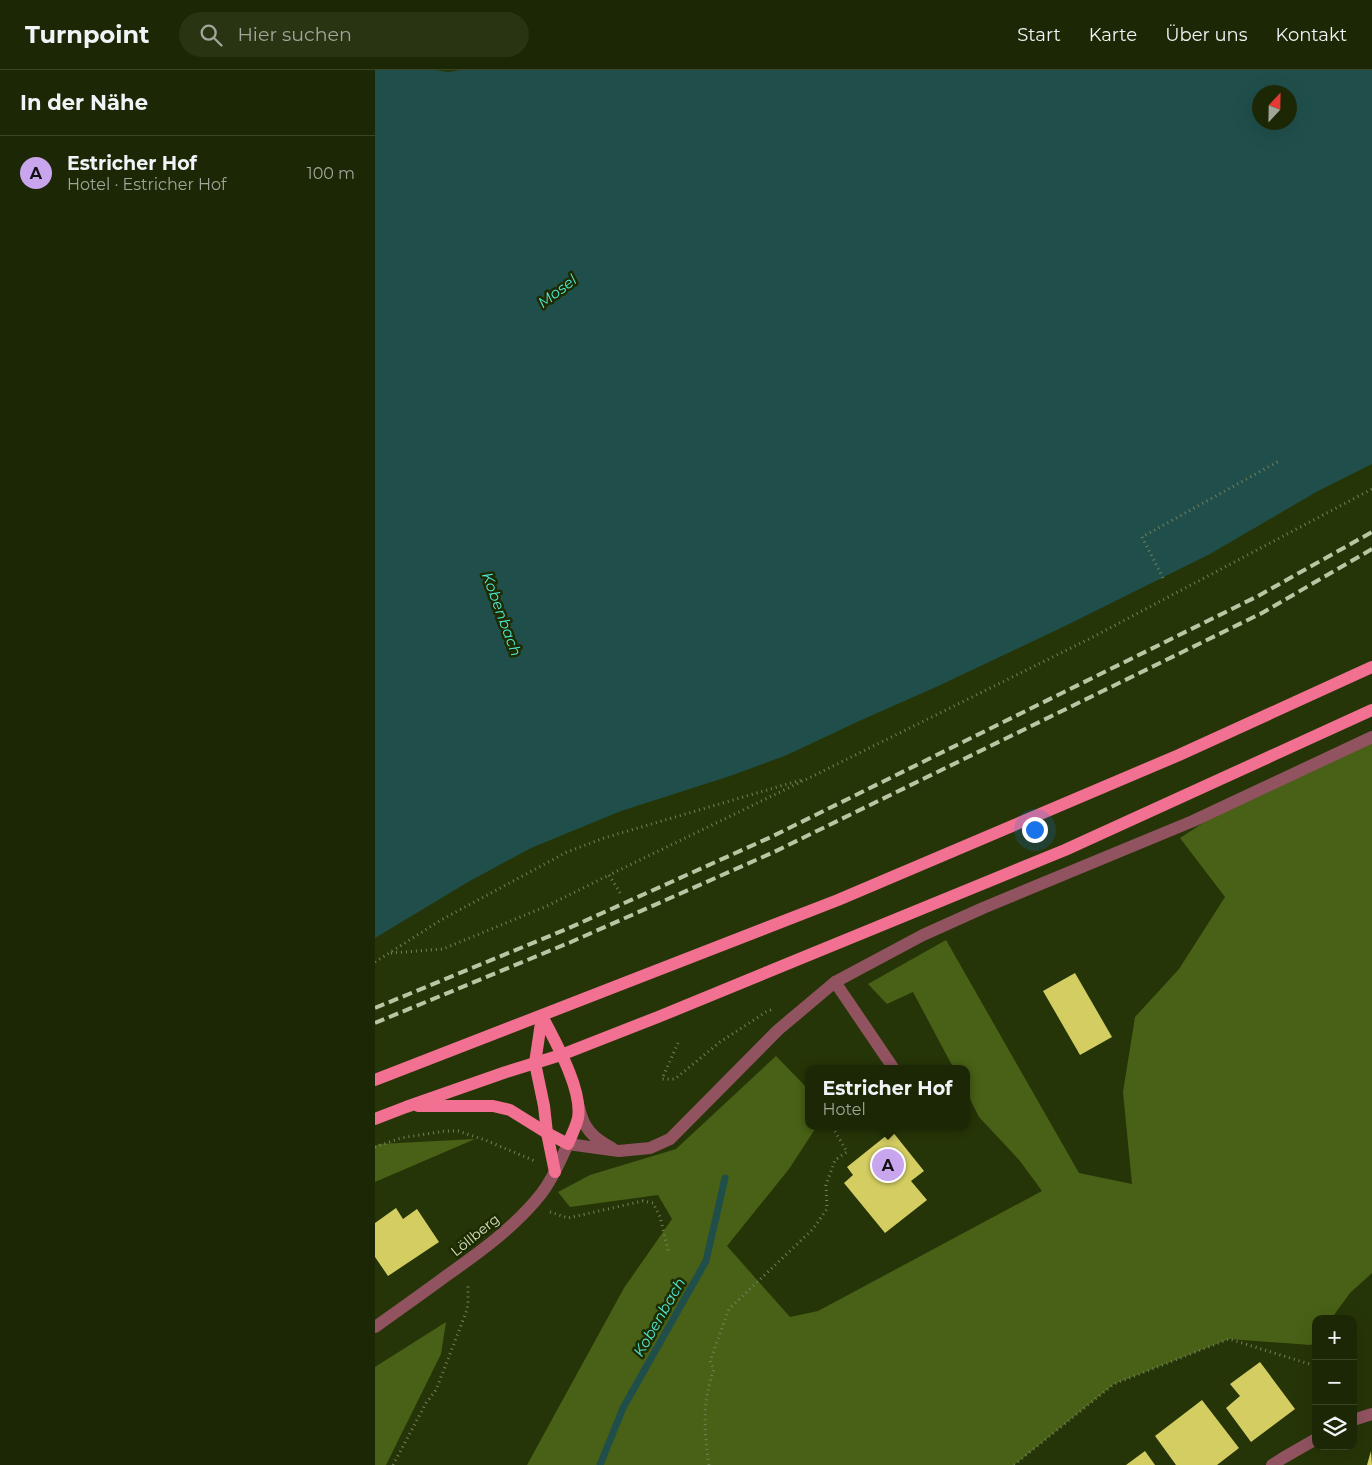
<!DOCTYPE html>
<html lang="de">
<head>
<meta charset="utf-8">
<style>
	body { margin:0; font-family:Montserrat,sans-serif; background:#293413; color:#f1f3f6 }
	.controls { position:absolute; right:15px; bottom:15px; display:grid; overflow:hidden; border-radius:10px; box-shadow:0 5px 20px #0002 }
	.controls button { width:45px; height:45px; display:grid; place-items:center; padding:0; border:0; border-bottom:1px solid #3a4427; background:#1c2805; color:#f1f3f6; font:25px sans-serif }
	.compass { position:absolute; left:877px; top:15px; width:45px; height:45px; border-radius:50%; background:#1c2805; box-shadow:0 5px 20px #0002; rotate:22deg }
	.you { position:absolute; left:659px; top:759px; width:18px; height:18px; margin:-12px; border:4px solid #fff; border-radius:50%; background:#1a73e8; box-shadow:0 0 0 8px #1a73e833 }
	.badge { display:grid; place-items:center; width:32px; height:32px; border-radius:50%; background:#c9a5ee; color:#111; font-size:16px; font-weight:700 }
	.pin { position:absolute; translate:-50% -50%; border:2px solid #fff; box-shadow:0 1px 5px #0006 }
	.popup { position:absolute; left:430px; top:995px; width:165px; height:65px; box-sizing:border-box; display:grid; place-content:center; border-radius:10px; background:#1c2805; filter:drop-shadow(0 1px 4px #0005); font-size:16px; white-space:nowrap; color:#a0a69a }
	.popup b { font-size:19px; color:#f1f3f6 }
	.popup::after { content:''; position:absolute; left:50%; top:100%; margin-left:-10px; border:10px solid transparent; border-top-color:#1c2805 }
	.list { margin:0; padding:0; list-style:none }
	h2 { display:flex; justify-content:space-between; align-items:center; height:65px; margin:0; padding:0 20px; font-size:21px }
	h2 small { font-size:16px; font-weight:400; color:#a0a69a }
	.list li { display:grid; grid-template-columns:32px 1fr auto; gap:15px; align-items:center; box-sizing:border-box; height:75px; padding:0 20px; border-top:1px solid #3a4427 }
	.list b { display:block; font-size:19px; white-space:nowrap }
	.list p { margin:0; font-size:16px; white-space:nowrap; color:#a0a69a }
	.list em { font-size:16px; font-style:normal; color:#a0a69a }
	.icon { flex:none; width:28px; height:28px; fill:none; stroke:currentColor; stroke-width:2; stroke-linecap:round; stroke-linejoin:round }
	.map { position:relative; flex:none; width:997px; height:1395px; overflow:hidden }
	header { display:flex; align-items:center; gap:30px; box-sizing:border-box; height:70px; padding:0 25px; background:#1c2805; border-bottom:1px solid #3a4427 }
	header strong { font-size:24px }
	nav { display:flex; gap:28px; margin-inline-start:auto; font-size:18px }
	.search { width:350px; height:45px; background:#293413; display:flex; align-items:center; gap:12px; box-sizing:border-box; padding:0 18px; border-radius:28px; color:#a0a69a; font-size:19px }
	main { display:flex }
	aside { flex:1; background:#1c2805 }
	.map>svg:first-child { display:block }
	.green { fill:#486116 }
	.water { fill:#204f4b; fill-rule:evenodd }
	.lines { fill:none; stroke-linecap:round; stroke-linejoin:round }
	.stream { stroke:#204f4b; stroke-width:7 }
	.building { fill:#d4ce62 }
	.path { stroke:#73815a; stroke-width:3; stroke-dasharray:1 4; stroke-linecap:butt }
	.service { stroke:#925361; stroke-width:12 }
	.minor { stroke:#925361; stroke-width:12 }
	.primary { stroke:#f27091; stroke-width:12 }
	.rail { stroke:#b8c6a4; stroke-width:4; stroke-dasharray:10 5; stroke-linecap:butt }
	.labels { text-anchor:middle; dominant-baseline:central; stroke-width:5; stroke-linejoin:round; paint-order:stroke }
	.street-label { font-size:14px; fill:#d5e2c3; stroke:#1d2b00 }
	.water-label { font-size:15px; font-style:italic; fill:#50e9db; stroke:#1d2b00 }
</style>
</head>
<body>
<header>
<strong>Turnpoint</strong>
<div class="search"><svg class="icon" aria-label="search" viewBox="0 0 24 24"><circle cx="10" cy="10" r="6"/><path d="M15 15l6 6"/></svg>Hier suchen</div>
<nav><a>Start</a><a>Karte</a><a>Über uns</a><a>Kontakt</a></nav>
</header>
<main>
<aside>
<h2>In der Nähe<small></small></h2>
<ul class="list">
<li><span class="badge">A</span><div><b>Estricher Hof</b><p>Hotel · Estricher Hof</p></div><em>100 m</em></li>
</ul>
</aside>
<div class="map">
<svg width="997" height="1395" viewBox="0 0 997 1395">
	<rect width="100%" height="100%" fill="#263507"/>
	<g class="green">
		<path d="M997,673V1203L975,1223L956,1249H941V1269L936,1275L854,1269L739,1314L639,1395H152L249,1218L297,1149L283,1125L195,1137L183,1122L215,1105L301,1079L401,986L434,1020V1056H442L414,1099L352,1176L415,1247L443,1241L667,1121L645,1091L604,1047L592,1023V999H579L538,922L512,934L493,914L571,870L704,1103L757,1114L748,1022L760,947L804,899L850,827L805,768L831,751Z"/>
		<path d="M100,1069L0,1112V1076L4,1074Z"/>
		<path d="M71,1252L66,1284L11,1395H0V1297Z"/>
	</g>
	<path class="water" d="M0,0H60L73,2L86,0H997V394L943,421L835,484L690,556L561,617L484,651L412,685L355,706L246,741L156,778L93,812L0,868ZM884,22H914V52H884Z"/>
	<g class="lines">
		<path class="stream" d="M225,1395L248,1338L331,1191L350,1108"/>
	</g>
	<g class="building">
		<path d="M700,903L737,967L705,985L668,921Z"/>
		<path d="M517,1061L549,1101L536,1111L552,1130L510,1163L469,1113L478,1105L472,1097Z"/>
		<path d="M21,1138L28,1149L42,1139L64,1172L13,1206L0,1187V1153Z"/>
		<path d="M885,1292L920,1339L876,1372L851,1338L865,1326L855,1314Z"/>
		<path d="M827,1330L864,1378L842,1395H801L780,1366Z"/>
		<path d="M770,1381L780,1395H751Z"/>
		<path d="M996,1381L997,1395H992Z"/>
	</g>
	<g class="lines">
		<g class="path">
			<path d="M788,508L767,467L904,391"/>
			<path d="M245,823L234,805L436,707L716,568L997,419"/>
			<path d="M16,883L68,879L172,836L234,805"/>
			<path d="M0,892L66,850L192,782L229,768L426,710"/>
			<path d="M303,973L287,1009H300L345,972L391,942L398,939"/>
			<path d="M0,1077L26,1068L70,1061H83L110,1070L160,1091"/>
			<path d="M175,1142L193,1148L268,1131L278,1133L285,1147L294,1184"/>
			<path d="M18,1395L51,1333L61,1320L92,1240L93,1232V1213"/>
			<path d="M334,1395C329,1361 327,1332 339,1299L335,1291L354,1239L438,1159L452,1139L451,1115L460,1090L472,1082L457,1056"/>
			<path d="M639,1395L739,1314L854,1269L941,1296"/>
		</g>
		<path class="service" d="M519,999L460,912L548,865L608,838L818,751L997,667"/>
		<g class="minor">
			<path d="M204,1037C208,1058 218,1068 237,1078"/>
			<path d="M0,1257C24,1240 48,1223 71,1206C105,1182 140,1157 166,1124C178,1109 185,1091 193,1074L244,1081L275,1078L295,1069L403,960L460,912"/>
			<path d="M978,1350L997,1344"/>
			<path d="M897,1395L908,1388L941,1369"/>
		</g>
		<g class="primary">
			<path d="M167,946L160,993L169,1036L172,1063L180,1102"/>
			<path d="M0,1010L463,830L804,685L997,597"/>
			<path d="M43,1036H118L135,1040L172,1063L193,1074C196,1066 201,1057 203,1048C208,1020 180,971 167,946"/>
			<path d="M0,1049L31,1037L131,1002L186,985L283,947L690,780L997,640"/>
		</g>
		<g class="rail">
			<path d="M0,938L194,858L396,767L883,526L997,462"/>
			<path d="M0,953L196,872L399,782L887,543L997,479"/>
		</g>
	</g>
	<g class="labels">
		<g class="street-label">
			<text transform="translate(100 1165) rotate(-39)">Löllberg</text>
		</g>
		<g class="water-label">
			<text transform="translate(182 221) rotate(-37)">Mosel</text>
			<text transform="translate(127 544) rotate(70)">Kobenbach</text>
			<text transform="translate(284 1247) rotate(-60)">Kobenbach</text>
		</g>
	</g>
</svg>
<div class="controls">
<button>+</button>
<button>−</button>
<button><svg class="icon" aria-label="layers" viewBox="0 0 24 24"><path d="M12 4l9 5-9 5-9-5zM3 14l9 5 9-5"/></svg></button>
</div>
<svg class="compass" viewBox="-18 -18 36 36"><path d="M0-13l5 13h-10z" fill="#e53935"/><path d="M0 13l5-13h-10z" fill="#a0a69a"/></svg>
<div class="you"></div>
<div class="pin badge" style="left:513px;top:1095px">A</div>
<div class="popup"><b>Estricher Hof</b>Hotel</div>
</div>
</main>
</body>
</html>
